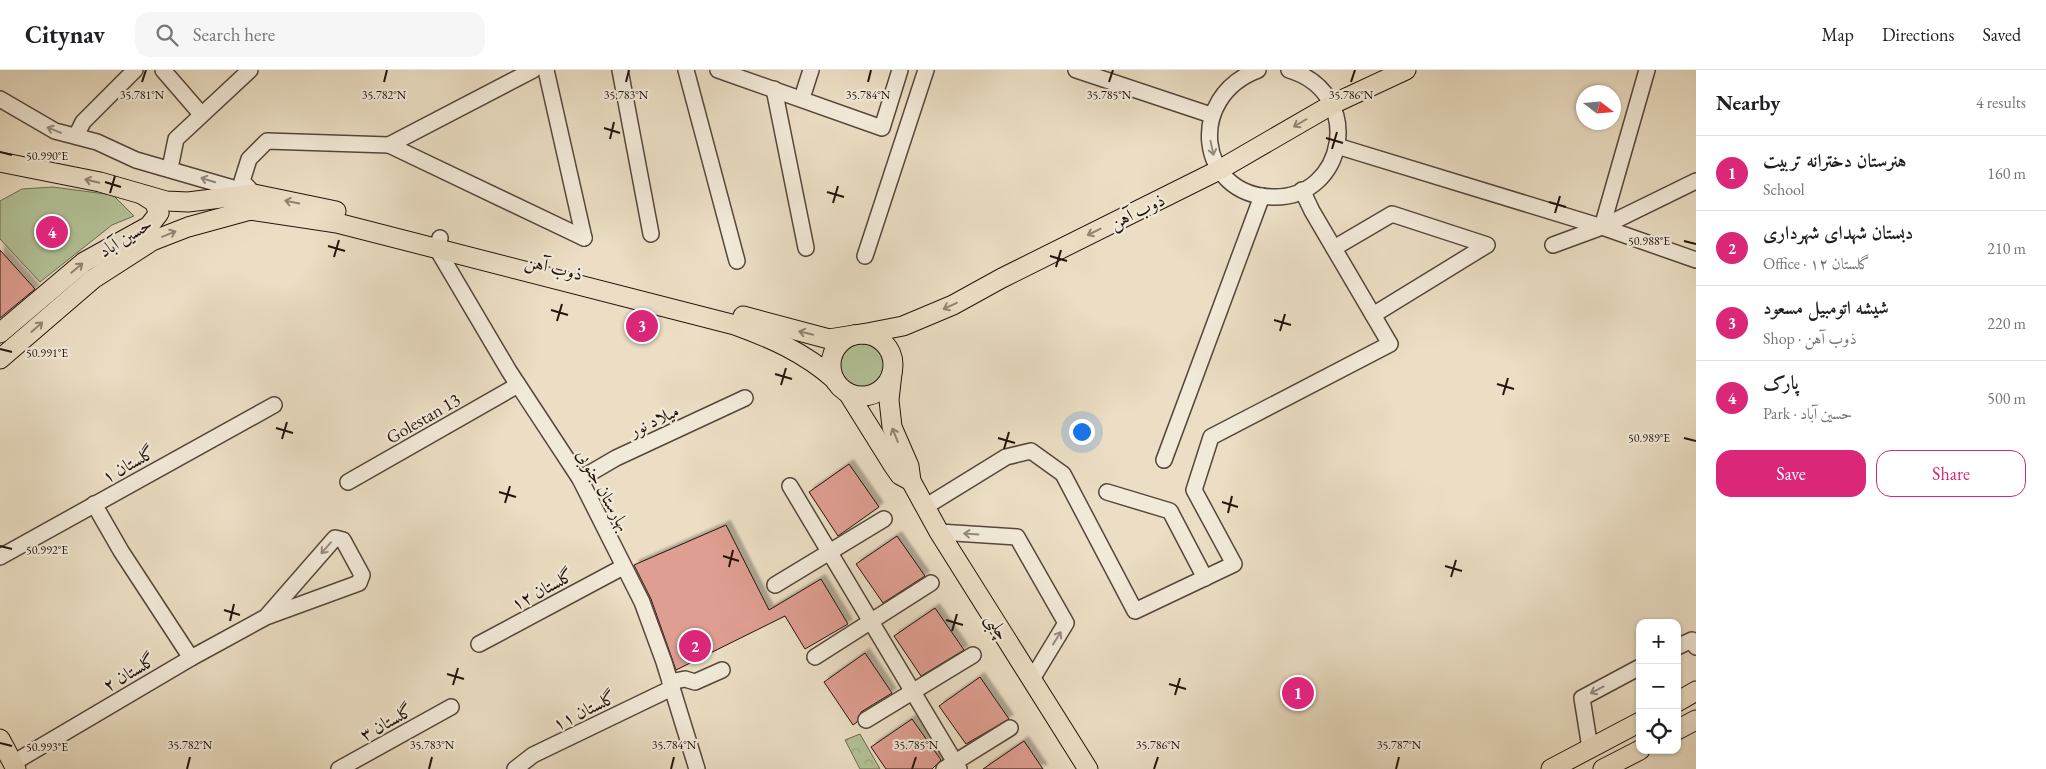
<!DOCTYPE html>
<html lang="en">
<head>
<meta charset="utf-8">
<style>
	body { margin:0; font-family:"EB Garamond",Amiri,serif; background:#f6f6f6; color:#202124 }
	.controls { position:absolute; right:15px; bottom:15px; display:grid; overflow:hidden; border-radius:10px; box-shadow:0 1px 4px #0004 }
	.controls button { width:45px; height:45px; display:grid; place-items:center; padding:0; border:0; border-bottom:1px solid #e0e0e0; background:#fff; color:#202124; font:25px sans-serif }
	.compass { position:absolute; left:1576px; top:15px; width:45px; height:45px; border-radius:50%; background:#fff; box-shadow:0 1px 4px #0004; rotate:106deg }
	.you { position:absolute; left:1081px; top:361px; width:18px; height:18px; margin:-12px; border:4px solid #fff; border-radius:50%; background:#1a73e8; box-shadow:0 0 0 8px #1a73e833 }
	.badge { display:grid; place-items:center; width:32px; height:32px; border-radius:50%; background:#db2777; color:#fff; font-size:16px; font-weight:700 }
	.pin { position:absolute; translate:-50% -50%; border:2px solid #fff; box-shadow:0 1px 5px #0006 }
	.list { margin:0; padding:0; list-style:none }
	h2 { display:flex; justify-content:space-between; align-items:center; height:65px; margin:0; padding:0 20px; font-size:21px }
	h2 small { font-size:16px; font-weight:400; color:#757577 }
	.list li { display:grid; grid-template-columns:32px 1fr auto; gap:15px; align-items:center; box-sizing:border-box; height:75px; padding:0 20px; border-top:1px solid #e0e0e0 }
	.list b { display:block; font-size:19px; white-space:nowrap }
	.list p { margin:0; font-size:16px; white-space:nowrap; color:#757577 }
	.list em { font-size:16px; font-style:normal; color:#757577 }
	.actions { display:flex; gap:10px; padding:15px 20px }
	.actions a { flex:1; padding:11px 0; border:1px solid #db2777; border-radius:15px; text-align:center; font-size:18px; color:#db2777 }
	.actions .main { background:#db2777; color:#fff }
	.icon { flex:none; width:28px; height:28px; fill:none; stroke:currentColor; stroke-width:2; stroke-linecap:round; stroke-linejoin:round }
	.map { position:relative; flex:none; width:1696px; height:699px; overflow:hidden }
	header { display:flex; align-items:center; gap:30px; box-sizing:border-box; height:70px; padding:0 25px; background:#fff; border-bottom:1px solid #e0e0e0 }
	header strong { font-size:24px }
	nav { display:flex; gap:28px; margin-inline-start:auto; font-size:18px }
	.search { width:350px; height:45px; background:#f6f6f6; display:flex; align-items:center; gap:12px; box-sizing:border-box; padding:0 18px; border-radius:15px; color:#757577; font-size:19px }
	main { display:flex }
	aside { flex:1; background:#fff }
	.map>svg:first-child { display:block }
	.green { fill:#b3c297; stroke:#6c6b52 }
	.forest { fill:url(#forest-crowns); stroke:#6c6b52 }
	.building { fill:#df9e92; stroke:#24140d; filter:url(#shadow) }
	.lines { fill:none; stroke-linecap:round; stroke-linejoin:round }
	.minor-casing { stroke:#56463b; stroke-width:18 }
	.major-casing { stroke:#24140d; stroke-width:21 }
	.minor { stroke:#f2ead9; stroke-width:15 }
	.major { stroke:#ebdec4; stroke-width:19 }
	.oneway { stroke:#918372 }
	.oneway2 { stroke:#958a7d }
	.ticks { fill:none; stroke:#24140d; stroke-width:2 }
	.labels { text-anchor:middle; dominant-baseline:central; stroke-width:4.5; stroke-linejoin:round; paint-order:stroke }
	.street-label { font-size:18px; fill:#24140d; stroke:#f2ead9 }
	.ticks-label { font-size:12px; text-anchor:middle; fill:#24140d; stroke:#f2ead9; stroke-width:4.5; stroke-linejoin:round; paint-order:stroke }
</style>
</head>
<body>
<header>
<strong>Citynav</strong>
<div class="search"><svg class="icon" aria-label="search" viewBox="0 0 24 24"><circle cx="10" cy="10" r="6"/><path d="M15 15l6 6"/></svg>Search here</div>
<nav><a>Map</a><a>Directions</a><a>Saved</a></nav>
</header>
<main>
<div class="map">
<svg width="1696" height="699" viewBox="0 0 1696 699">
	<defs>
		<pattern id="forest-crowns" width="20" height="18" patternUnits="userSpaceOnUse" patternTransform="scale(1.25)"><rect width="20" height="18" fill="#b3c297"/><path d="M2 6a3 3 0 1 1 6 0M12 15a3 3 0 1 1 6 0" fill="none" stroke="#9aa681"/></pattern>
		<filter id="shadow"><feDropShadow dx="4.5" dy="-4.5" stdDeviation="1" flood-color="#0004"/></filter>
	</defs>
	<rect width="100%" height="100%" fill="#ebdec4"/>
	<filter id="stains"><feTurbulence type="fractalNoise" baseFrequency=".004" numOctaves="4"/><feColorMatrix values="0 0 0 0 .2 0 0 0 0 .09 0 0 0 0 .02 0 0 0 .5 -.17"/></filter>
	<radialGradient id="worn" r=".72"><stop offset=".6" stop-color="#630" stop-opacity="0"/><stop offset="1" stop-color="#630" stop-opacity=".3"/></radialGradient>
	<g class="green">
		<path d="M53,117L113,125L134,146L112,155L40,212L0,169V131L22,119Z"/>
		<circle cx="863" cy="296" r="27"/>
	</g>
	<path class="forest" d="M860,664L880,699H860L845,670Z"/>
	<g class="building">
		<path d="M0,180L35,219L0,248Z"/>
		<path d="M849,394L879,437L838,466L809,422Z"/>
		<path d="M726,455L769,540L821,509L848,554L805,579L785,546L676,600L651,529L634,495Z"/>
		<path d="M897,466L925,506L883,533L856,494Z"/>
		<path d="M935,538L964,580L921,606L894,566Z"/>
		<path d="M865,583L892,623L861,642L857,652L853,655L824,612Z"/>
		<path d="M980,607L1009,649L966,674L939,636Z"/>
		<path d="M912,649L941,690L932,699H886L871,677Z"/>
		<path d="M1024,671L1043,699H983Z"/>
	</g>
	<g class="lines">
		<g class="minor-casing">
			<g id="minor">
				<path d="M163,0L201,44"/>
				<path d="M546,0L584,168"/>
				<path d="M620,0L651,164"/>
				<path d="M686,0L737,191"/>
				<path d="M718,0L882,58L900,0"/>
				<path d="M1076,0L1211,45"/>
				<path d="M1258,0C1186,27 1197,125 1272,127C1346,130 1366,23 1289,0"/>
				<path d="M774,19L806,178"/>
				<path d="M802,28L811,0"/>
				<path d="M0,29L55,61L97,72L136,90L250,123"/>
				<path d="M76,66L83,52L135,0"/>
				<path d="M389,75L584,168"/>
				<path d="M1337,76L1602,157L1696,190"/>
				<path d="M170,98L176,69L250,0"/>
				<path d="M254,124L242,111L249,89L267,71L389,75L533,0"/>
				<path d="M1602,157L1647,0"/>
				<path d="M440,168L437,179L509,301L580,409L642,532L664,592L697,699"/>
				<path d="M1553,175L1602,157L1696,111"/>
				<path d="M1334,178L1392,144L1487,175L1373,245"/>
				<path d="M865,186L926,0"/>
				<path d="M1164,390L1262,126"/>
				<path d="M580,409L616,388L745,328"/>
				<path d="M348,412L518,315"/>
				<path d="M790,416L959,699"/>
				<path d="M1107,422L1170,441L1205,508"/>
				<path d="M94,434L121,481L191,588"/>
				<path d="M925,437L1006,387L1031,381L1063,404L1135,541L1234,494L1194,420L1211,367L1390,274L1312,141L1302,120"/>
				<path d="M939,462L1017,467L1066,553L1032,609"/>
				<path d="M0,487L274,335"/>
				<path d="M775,515L884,449"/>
				<path d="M479,574L623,497"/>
				<path d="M1677,577L1692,570L1696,577"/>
				<path d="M815,587L931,513"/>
				<path d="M670,612L685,609L695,612L722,600"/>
				<path d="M866,650L973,585"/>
				<path d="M1590,678L1582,628L1640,597"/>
				<path d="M13,693L191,588L266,547L359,513L362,505L343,470L335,468L266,547"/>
				<path d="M339,699L451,637"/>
				<path d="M515,699L533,685L672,618"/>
				<path d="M944,699L1010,658"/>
			</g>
		</g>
		<g class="major-casing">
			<g id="major">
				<path d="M0,92L100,112L166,131L188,132L254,124L336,141"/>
				<path d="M743,246L829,269L854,265"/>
				<path d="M0,263L84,192L149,156L159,143L154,132L143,125"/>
				<path d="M862,264L903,256L953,235L1002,208L1219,100L1333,34L1406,0"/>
				<circle cx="862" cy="295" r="31"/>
				<path d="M0,289L93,209L152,171L188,157L250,140L337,153L735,255C771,268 805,283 834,309"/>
				<path d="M892,303L889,330L892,357L909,396L911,411L939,462L1088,699"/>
				<path d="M848,323L893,395L900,405L911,411"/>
				<path d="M1677,632L1696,621"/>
				<path d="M1677,660L1696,650"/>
				<path d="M0,669L16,699"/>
				<path d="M1551,699L1640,652"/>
				<path d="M1603,699L1640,680"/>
			</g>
		</g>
		<use href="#minor" class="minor"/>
		<use href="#major" class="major"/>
	</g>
	<defs><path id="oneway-shaft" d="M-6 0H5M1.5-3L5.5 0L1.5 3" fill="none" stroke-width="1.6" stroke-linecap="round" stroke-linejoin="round" transform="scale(1.25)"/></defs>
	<g class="oneway">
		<use href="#oneway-shaft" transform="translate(1300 53) rotate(150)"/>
		<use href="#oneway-shaft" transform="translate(92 111) rotate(-167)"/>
		<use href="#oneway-shaft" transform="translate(292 132) rotate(-169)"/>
		<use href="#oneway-shaft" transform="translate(1094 162) rotate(154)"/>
		<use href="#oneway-shaft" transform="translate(169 164) rotate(-22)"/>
		<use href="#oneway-shaft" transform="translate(77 198) rotate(-40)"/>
		<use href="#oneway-shaft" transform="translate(950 236) rotate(155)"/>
		<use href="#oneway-shaft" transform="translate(37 257) rotate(-41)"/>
		<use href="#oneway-shaft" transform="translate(806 263) rotate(-166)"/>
		<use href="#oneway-shaft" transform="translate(895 365) rotate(-112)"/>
	</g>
	<g class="oneway2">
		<use href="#oneway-shaft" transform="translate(54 60) rotate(-158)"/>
		<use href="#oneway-shaft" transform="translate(1212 78) rotate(78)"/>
		<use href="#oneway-shaft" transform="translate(208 110) rotate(-163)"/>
		<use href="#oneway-shaft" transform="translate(971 464) rotate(-176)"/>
		<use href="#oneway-shaft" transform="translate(326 478) rotate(131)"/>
		<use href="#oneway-shaft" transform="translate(1057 568) rotate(-58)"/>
		<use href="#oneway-shaft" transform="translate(1597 620) rotate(152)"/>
	</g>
	<path class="ticks" d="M142,12L146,0M384,12L387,0M626,12L629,0M868,12L871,0M1109,12L1113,0M1351,12L1355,0M604,58L620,63M1326,68L1343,73M610,69L614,52M1332,79L1337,62M0,82L12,85M105,112L121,117M827,122L844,127M110,123L115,106M1549,132L1566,137M833,133L838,116M1555,143L1560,126M1684,171L1696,174M328,176L345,181M1050,186L1067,191M334,187L339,170M1056,197L1061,180M551,240L568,245M1274,250L1291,255M557,251L562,234M1280,261L1285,244M0,279L12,282M775,304L792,309M1497,314L1514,319M781,315L786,298M1503,325L1508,308M276,358L293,363M998,368L1015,373M1684,368L1696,371M282,369L287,352M1004,379L1009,362M499,422L516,427M1222,432L1238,437M505,433L510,416M1228,443L1232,426M0,476L12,479M723,486L739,491M1445,496L1462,501M729,497L733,480M1451,507L1456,490M224,540L240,545M946,550L963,555M230,551L234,534M952,561L957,544M447,604L464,609M1169,614L1186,619M453,615L458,598M1175,625L1180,608M0,673L12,676M187,699L190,687M429,699L432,687M671,699L674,687M912,699L916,687M1154,699L1158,687M1396,699L1399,687"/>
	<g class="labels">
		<g class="street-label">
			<text transform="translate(1137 141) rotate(-26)">ذوب آهن</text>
			<text transform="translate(125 167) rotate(-32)">حسین آباد</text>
			<text transform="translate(554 197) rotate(14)">ذوب آهن</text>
			<text transform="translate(423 348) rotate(-30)">Golestan 13</text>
			<text transform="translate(654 350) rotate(-25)">میلاد نور</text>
			<text transform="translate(128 394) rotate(-29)">گلستان ۱</text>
			<text transform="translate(604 420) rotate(61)">بهارستان جنوبی</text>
			<text transform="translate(542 519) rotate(-28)">گلستان ۱۲</text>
			<text transform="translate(998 556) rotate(58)">چلبی</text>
			<text transform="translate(129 602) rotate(-30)">گلستان ۲</text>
			<text transform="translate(584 640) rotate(-26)">گلستان ۱۱</text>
			<text transform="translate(386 652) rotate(-29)">گلستان ۳</text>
		</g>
	</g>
	<g class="ticks-label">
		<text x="142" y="29">35.781°N</text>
		<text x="384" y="29">35.782°N</text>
		<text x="626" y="29">35.783°N</text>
		<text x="868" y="29">35.784°N</text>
		<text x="1109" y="29">35.785°N</text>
		<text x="1351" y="29">35.786°N</text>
		<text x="47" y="90">50.990°E</text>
		<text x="1649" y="175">50.988°E</text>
		<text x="47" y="287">50.991°E</text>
		<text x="1649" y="372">50.989°E</text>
		<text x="47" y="484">50.992°E</text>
		<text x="190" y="679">35.782°N</text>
		<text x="432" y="679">35.783°N</text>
		<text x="674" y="679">35.784°N</text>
		<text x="916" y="679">35.785°N</text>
		<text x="1158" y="679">35.786°N</text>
		<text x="1399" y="679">35.787°N</text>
		<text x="47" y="681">50.993°E</text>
	</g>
	<rect width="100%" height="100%" filter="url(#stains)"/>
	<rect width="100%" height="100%" fill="url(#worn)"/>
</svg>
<div class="controls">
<button>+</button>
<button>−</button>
<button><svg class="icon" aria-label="locate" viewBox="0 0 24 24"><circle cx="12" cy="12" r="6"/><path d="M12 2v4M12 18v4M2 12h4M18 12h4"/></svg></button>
</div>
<svg class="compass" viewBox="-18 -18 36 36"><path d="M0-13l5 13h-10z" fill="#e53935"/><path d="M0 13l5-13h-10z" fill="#757577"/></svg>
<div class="you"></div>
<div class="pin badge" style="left:1298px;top:623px">1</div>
<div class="pin badge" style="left:695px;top:576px">2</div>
<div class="pin badge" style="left:642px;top:256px">3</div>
<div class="pin badge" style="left:52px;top:162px">4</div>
</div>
<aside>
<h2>Nearby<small>4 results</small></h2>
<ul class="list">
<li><span class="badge">1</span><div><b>هنرستان دخترانه تربیت</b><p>School</p></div><em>160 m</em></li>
<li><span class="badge">2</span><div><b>دبستان شهدای شهرداری</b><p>Office · گلستان ۱۲</p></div><em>210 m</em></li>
<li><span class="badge">3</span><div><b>شیشه اتومبیل مسعود</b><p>Shop · ذوب آهن</p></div><em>220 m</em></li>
<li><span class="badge">4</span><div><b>پارک</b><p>Park · حسین آباد</p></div><em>500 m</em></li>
</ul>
<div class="actions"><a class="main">Save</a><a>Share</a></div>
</aside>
</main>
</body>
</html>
